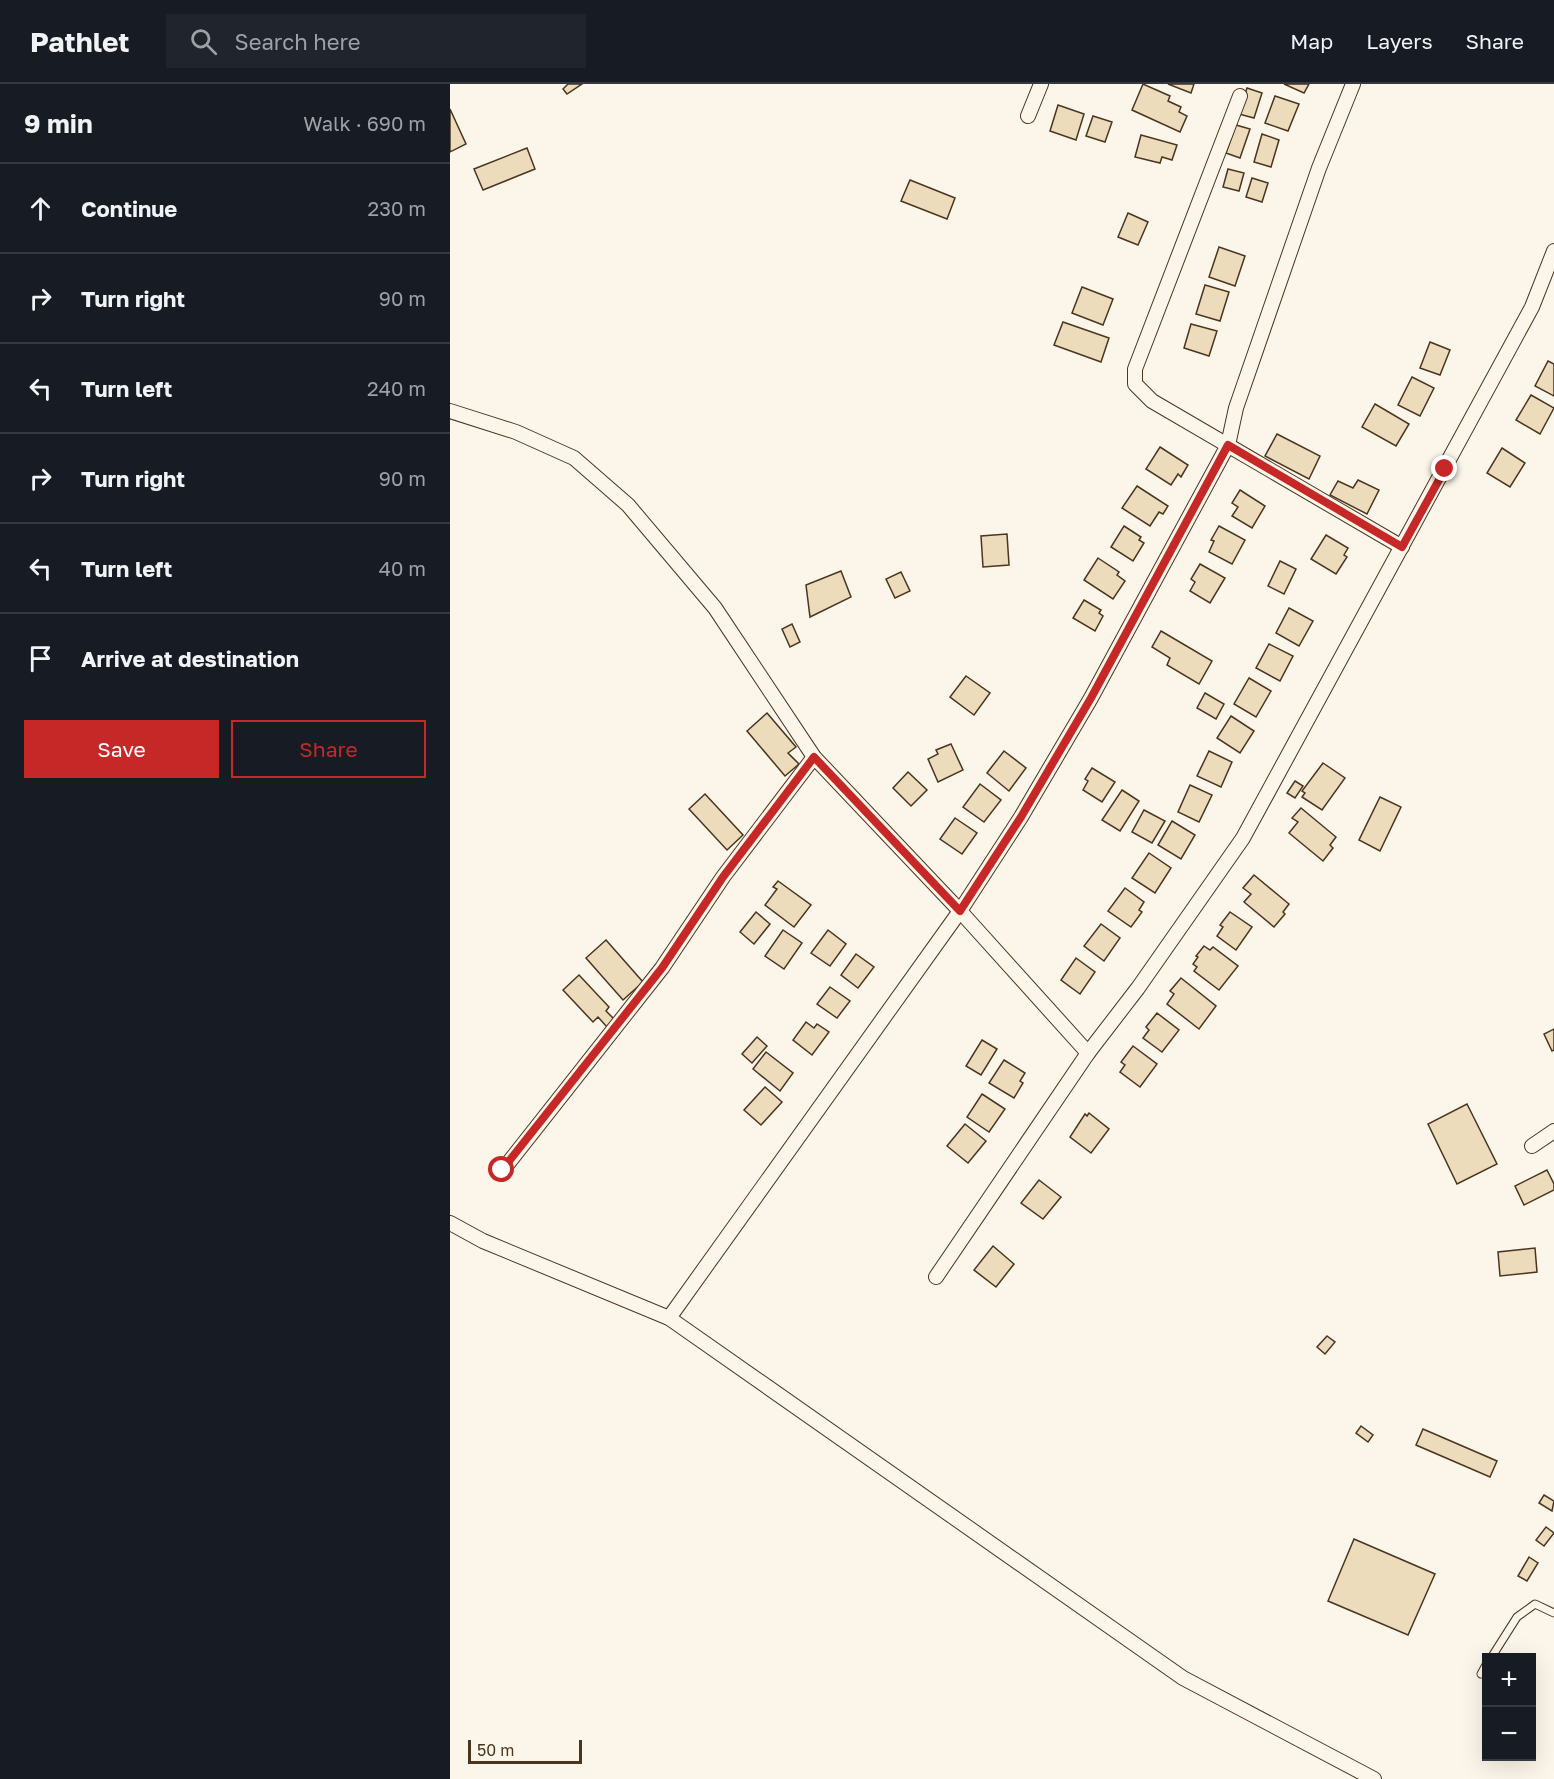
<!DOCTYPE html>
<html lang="en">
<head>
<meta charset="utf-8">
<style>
	body { margin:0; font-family:"Golos Text",sans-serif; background:#20242c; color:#f1f3f6 }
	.controls { position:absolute; right:18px; bottom:18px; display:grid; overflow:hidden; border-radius:0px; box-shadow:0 6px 24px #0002 }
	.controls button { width:54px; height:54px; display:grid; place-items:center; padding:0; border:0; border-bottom:2px solid #363941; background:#171b24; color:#f1f3f6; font:30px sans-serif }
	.scale { position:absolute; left:18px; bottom:15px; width:114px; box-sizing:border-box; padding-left:6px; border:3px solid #4a3520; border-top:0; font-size:16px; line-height:21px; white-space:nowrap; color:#4a3520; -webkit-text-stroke:4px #fbf6e9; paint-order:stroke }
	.stop { position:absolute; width:18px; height:18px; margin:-14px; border:4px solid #c62828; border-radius:50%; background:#fff }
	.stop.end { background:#c62828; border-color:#fff; box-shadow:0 2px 6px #0008 }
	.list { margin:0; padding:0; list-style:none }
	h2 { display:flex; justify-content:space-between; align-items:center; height:78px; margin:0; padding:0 24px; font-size:26px }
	h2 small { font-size:20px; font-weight:400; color:#9ea1a6 }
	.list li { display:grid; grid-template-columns:39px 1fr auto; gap:18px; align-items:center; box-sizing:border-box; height:90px; padding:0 24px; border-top:2px solid #363941 }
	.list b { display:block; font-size:22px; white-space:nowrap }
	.list em { font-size:20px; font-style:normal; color:#9ea1a6 }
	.actions { display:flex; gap:12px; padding:18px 24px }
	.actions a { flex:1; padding:14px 0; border:2px solid #c62828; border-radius:0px; text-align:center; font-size:21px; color:#c62828 }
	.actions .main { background:#c62828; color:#fff }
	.icon { flex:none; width:33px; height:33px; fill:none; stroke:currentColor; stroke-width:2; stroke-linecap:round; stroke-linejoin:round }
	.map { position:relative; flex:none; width:1104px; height:1695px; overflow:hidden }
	header { display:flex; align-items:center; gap:36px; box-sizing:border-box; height:84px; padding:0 30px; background:#171b24; border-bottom:2px solid #363941 }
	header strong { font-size:28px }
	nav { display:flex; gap:33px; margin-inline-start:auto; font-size:21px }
	.search { width:420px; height:54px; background:#20242c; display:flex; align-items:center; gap:15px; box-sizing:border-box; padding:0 21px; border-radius:0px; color:#9ea1a6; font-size:22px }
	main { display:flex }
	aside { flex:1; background:#171b24 }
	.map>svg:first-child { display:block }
	.building { fill:#ecdcbc; stroke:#4a3520; stroke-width:1.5 }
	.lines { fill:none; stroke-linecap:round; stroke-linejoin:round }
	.lane-casing { stroke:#4a3520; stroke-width:9 }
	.street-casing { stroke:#4a3520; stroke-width:16 }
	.lane { stroke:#fbf6e9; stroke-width:7 }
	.street { stroke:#fbf6e9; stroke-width:14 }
	.route { stroke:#c62828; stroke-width:8 }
</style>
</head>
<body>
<header>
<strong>Pathlet</strong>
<div class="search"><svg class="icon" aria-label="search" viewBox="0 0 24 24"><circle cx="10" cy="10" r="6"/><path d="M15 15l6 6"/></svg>Search here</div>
<nav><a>Map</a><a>Layers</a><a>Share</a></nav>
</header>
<main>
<aside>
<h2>9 min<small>Walk · 690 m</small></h2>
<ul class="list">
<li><svg class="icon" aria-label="ahead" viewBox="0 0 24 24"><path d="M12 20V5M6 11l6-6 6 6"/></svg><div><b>Continue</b></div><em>230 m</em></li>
<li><svg class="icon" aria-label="right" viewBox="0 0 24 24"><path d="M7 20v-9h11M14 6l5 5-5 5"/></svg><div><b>Turn right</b></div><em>90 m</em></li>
<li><svg class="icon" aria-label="left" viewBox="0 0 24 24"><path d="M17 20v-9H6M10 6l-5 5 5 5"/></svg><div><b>Turn left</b></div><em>240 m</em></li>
<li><svg class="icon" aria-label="right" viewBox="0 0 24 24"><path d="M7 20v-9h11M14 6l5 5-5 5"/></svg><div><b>Turn right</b></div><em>90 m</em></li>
<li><svg class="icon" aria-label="left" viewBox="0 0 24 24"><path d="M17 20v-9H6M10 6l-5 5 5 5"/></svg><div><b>Turn left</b></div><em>40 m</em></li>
<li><svg class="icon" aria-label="arrive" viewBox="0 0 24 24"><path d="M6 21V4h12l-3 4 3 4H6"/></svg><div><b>Arrive at destination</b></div></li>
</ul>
<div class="actions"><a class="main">Save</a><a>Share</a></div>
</aside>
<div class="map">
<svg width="1104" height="1695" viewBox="0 0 1104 1695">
	<rect width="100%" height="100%" fill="#fbf6e9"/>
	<g class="building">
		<path d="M118,0H132L117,10L113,5Z"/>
		<path d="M693,0L720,12L718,17L731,23L729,28L737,32L730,48L682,26Z"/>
		<path d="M718,0H744L741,9Z"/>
		<path d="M834,0H859L854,9Z"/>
		<path d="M797,4L812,9L804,34L789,30Z"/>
		<path d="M825,12L849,20L838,47L815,39Z"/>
		<path d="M608,21L634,30L626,56L600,47Z"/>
		<path d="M0,25L16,60L0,68Z"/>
		<path d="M643,32L662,38L655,58L636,52Z"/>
		<path d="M786,41L800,45L790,74L776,69Z"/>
		<path d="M812,50L829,56L821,83L804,78Z"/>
		<path d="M691,51L727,61L722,76L712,73L710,79L685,73Z"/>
		<path d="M77,64L85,85L33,106L24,85Z"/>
		<path d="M778,85L794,89L789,107L773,103Z"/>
		<path d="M802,94L818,99L812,118L796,113Z"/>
		<path d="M460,96L505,114L497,135L451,117Z"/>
		<path d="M678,129L698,138L688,161L668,153Z"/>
		<path d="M769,163L795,172L785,202L759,193Z"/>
		<path d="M755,201L779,208L770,237L746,230Z"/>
		<path d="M632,203L663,215L653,241L622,229Z"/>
		<path d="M613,238L659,254L651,278L604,261Z"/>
		<path d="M741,240L767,247L759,272L734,264Z"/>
		<path d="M980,258L1000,266L990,291L970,284Z"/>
		<path d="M1098,277L1104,280V312L1085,302Z"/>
		<path d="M962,293L984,304L970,332L948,321Z"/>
		<path d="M1081,311L1104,324L1090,350L1066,336Z"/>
		<path d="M925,320L959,340L946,362L912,343Z"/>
		<path d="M827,350L870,372L859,395L815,372Z"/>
		<path d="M710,363L738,381L731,393L728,390L721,401L696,385Z"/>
		<path d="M1052,364L1075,379L1060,403L1037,389Z"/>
		<path d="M908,396L929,406L917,430L880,411L888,397L903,404Z"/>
		<path d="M687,402L718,422L713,430L709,428L700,442L672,424Z"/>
		<path d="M790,406L815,422L802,444L782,432L788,423L782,419Z"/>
		<path d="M674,442L691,453L689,456L694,459L683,477L661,463Z"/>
		<path d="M769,442L795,456L782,480L759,468L764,457L761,456Z"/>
		<path d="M557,450L559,481L533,483L531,452Z"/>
		<path d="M876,451L898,464L894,471L897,473L886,490L861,475Z"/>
		<path d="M648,474L669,488L667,491L675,497L663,515L634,496Z"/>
		<path d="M830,477L846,485L834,510L818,502Z"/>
		<path d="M750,480L775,494L760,519L740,507L745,498L741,495Z"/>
		<path d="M391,487L401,513L360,533L356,501Z"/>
		<path d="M451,488L460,507L445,514L436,495Z"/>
		<path d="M634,516L651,526L649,529L653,532L645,547L623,534Z"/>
		<path d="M839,524L863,537L849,562L826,549Z"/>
		<path d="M342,540L350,558L340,563L332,545Z"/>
		<path d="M711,547L762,577L749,600L717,581L720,574L702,563Z"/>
		<path d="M819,560L843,572L830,597L806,584Z"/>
		<path d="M516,592L540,609L524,631L500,613Z"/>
		<path d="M799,594L821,607L806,633L784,620Z"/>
		<path d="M755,609L774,620L766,635L747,624Z"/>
		<path d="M317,629L346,663L338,669L349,680L335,692L297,647Z"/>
		<path d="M781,632L804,647L790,669L767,654Z"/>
		<path d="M501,660L513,686L488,698L478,675L488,670L486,666Z"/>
		<path d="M554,667L576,684L559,707L537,689Z"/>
		<path d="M759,667L782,678L771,703L747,692Z"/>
		<path d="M873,679L895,694L872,726L852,713L855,709L852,707Z"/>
		<path d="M642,684L665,698L652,718L633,706L638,697L635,695Z"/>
		<path d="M458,688L477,706L461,722L443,704Z"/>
		<path d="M845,697L853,702L845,714L837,709Z"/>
		<path d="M530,700L551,716L534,738L513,723Z"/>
		<path d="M740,701L762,711L749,738L728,728Z"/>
		<path d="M672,706L689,717L670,747L652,736Z"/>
		<path d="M255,710L293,751L277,766L239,725Z"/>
		<path d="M930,713L951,723L930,767L909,756Z"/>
		<path d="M851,724L886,753L880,761L883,764L873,777L839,749L848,738L842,734Z"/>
		<path d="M694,726L715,737L702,759L682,748Z"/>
		<path d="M505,734L527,749L512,770L490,755Z"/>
		<path d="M722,737L745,751L731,775L708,761Z"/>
		<path d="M699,769L721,784L705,809L682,794Z"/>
		<path d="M804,791L839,820L833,828L835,830L824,843L794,818L801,810L793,804Z"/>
		<path d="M328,797L361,821L344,843L315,821L327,805L323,803Z"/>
		<path d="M675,804L694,818L689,826L692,828L681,843L658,827Z"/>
		<path d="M306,828L320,840L304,860L290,848Z"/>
		<path d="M780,828L802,843L786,866L767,852L773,843L770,841Z"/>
		<path d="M651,840L670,854L654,877L634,862Z"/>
		<path d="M333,846L352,859L334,885L315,872Z"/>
		<path d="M378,846L396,860L380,882L361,869Z"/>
		<path d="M156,856L193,898L173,916L136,874Z"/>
		<path d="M754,862L760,866L763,863L788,882L769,906L744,887L747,883L743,880L748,873L746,872Z"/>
		<path d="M406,870L424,883L408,904L391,891Z"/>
		<path d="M626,874L645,888L630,910L611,896Z"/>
		<path d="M129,891L159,923L156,927L165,936L157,943L148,933L143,938L113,906Z"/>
		<path d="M731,894L766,922L749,945L717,920L724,910L720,907Z"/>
		<path d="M380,903L400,917L387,934L367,920Z"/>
		<path d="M707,929L729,946L712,968L693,954L699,946L696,943Z"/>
		<path d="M356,938L364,944L367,940L379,948L362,971L343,956Z"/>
		<path d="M1104,945V966L1102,967L1094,950Z"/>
		<path d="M307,953L317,962L302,979L292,970Z"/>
		<path d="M532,956L547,965L531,991L516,982Z"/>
		<path d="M683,962L707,980L690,1003L670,988L675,981L671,978Z"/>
		<path d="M316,968L343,989L330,1007L303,985Z"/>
		<path d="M554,976L575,989L570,997L573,999L564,1014L539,999Z"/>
		<path d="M315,1003L332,1018L311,1041L294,1026Z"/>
		<path d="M532,1010L555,1025L539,1048L517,1033Z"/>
		<path d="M1017,1020L1047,1080L1007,1100L978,1040Z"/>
		<path d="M639,1029L659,1045L641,1069L620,1053L635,1030L637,1032Z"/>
		<path d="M515,1040L536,1057L518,1079L497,1062Z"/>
		<path d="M1097,1086L1104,1100V1106L1074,1121L1065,1102Z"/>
		<path d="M589,1096L611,1113L593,1135L571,1119Z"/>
		<path d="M543,1162L564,1180L546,1203L524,1186Z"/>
		<path d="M1085,1164L1087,1188L1050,1192L1048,1168Z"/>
		<path d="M877,1252L885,1258L875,1270L867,1263Z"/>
		<path d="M911,1342L923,1351L918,1358L906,1349Z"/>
		<path d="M973,1345L1047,1377L1040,1393L966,1361Z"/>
		<path d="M1094,1411L1104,1417L1102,1427L1089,1419Z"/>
		<path d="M1096,1443L1104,1449L1094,1462L1086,1456Z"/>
		<path d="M904,1455L985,1490L958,1551L878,1517Z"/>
		<path d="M1079,1473L1088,1479L1077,1497L1068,1492Z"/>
	</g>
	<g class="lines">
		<g class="lane-casing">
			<g id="lane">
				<path d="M1041,1574L1067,1533L1085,1520L1104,1529"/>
				<path d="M1031,1590L1036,1581"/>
			</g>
		</g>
		<g class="street-casing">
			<g id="street">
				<path d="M790,12L685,285V300L702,317L952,463"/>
				<path d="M578,32L591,0"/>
				<path d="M0,327L66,348L124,374L178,421L265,524L364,673L510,827L638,969"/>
				<path d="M1082,1062L1104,1047"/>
				<path d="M52,1087L212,884L273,793L364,673"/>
				<path d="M0,1139L33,1157L219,1234L733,1594L924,1695"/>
				<path d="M486,1193L638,969L688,904L793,754L1082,223L1104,167"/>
				<path d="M219,1234L510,827L571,733L641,614L778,361L786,324L869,84L903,0"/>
			</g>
		</g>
		<use href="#lane" class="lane"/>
		<use href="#street" class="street"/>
	</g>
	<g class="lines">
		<path class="route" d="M52,1086L212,884L273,793L364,673L510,827L571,733L641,614L778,361L952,463L995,385"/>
	</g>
</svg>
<div class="controls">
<button>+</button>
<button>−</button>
</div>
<div class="scale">50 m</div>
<div class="stop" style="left:52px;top:1086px"></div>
<div class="stop end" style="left:995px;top:385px"></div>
</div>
</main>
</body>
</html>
